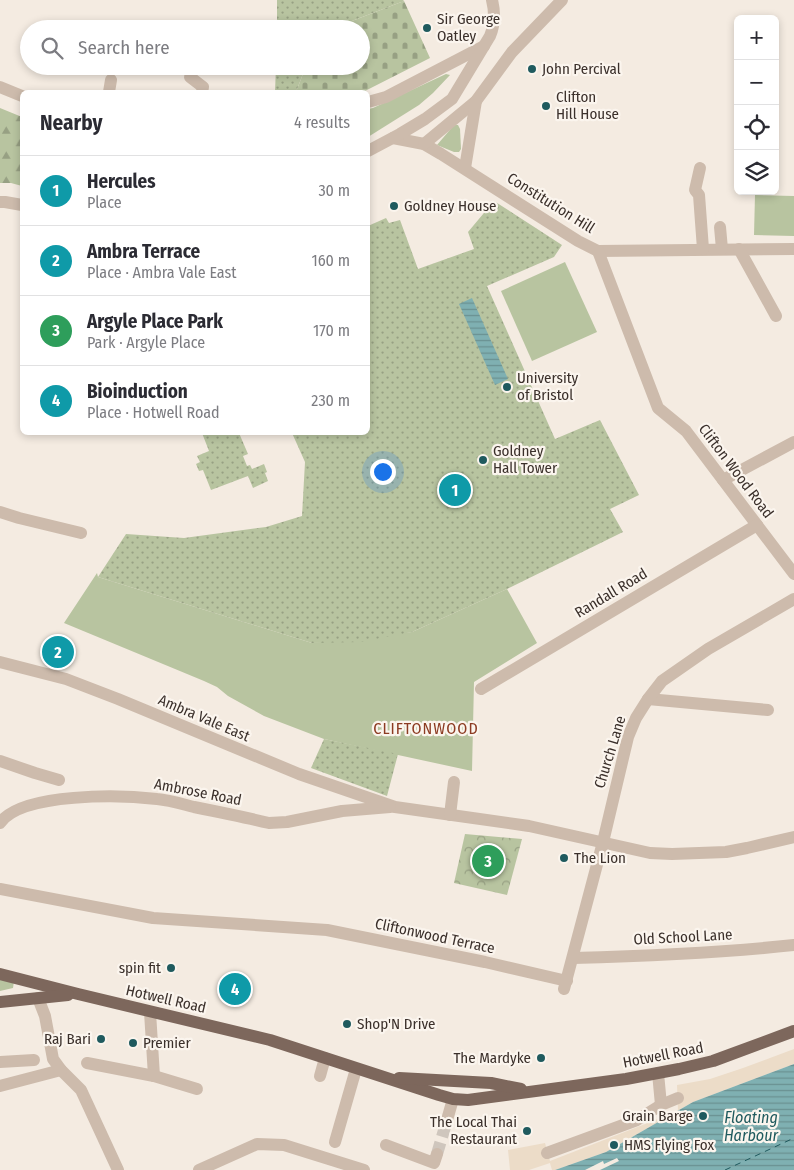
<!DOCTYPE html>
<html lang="en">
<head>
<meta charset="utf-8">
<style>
	body { margin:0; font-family:"Fira Sans Condensed",sans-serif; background:#f7f7f7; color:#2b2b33 }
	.controls { position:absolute; right:15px; top:15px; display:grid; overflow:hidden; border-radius:8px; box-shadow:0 2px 8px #0003 }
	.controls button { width:45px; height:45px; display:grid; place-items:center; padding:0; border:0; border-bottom:1px solid #e1e1e2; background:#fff; color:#2b2b33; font:25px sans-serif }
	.you { position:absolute; left:382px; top:471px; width:18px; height:18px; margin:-12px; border:4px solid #fff; border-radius:50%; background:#1a73e8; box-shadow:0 0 0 8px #1a73e833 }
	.badge { display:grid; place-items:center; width:32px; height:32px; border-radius:50%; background:#0b8043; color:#fff; font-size:16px; font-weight:700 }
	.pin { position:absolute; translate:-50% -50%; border:2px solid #fff; box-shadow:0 1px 5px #0006 }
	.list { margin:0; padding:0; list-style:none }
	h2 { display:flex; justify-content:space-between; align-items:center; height:65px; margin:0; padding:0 20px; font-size:21px }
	h2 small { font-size:16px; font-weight:400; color:#7c7c81 }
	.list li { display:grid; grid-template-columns:32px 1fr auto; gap:15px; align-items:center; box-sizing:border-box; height:70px; padding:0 20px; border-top:1px solid #e1e1e2 }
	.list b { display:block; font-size:19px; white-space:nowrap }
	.list p { margin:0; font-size:16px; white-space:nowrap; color:#7c7c81 }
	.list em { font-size:16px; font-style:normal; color:#7c7c81 }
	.icon { flex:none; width:28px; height:28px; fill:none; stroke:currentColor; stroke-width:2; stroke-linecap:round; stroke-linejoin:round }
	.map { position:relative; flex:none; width:794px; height:1170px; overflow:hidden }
	.search { position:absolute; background:#fff; box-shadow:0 2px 8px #0003; left:20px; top:20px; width:350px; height:55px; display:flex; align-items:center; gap:12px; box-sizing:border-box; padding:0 18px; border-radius:28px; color:#7c7c81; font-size:19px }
	.panel { position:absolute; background:#fff; box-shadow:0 2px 8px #0003; left:20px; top:90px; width:350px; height:345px; border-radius:8px }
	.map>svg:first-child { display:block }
	.grass { fill:#b8c4a0 }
	.forest { fill:url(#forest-firs) }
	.cemetery { fill:url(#cemetery-stones) }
	.park { fill:url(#park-crowns) }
	.garden { fill:url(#garden-dots) }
	.plaza { fill:#ecdcc8 }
	.water { fill:url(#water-rules) }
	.pier { fill:#f4ebe1 }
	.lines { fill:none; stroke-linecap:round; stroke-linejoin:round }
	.ferry { stroke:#1f5a5e; stroke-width:1; stroke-dasharray:6 5; stroke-linecap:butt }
	.minor-tunnel { stroke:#cfc6bd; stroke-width:12; stroke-dasharray:12 6; stroke-linecap:butt }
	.minor { stroke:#cdbbac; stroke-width:12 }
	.major { stroke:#7d675c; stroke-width:12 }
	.poi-dot { fill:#1f5a5e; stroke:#fbf5ee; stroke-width:2 }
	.labels { text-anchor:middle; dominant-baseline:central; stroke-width:4.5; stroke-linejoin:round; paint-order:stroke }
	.poi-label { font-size:15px; fill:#3b302b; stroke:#fbf5ee; text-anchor:start }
	.street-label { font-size:15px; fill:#3b302b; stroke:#fbf5ee }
	.neighbourhood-label { font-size:16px; letter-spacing:1px; fill:#8c3b22; stroke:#fbf5ee }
	.water-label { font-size:16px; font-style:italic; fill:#1f5a5e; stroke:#fbf5ee }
</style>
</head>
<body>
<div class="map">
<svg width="794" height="1170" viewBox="0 0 794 1170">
	<defs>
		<pattern id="forest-firs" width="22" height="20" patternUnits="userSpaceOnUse" patternTransform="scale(1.25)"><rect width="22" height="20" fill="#b8c4a0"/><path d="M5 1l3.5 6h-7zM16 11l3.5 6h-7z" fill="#97a083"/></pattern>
		<pattern id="cemetery-stones" width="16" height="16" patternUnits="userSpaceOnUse" patternTransform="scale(1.25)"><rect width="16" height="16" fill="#b8c4a0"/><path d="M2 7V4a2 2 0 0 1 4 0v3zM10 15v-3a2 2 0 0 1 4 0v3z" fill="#97a083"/></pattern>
		<pattern id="park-crowns" width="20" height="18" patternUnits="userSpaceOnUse" patternTransform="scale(1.25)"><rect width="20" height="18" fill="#b8c4a0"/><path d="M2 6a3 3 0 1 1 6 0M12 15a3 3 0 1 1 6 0" fill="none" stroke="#97a083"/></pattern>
		<pattern id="garden-dots" width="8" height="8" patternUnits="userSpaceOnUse" patternTransform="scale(1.25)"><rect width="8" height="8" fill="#b8c4a0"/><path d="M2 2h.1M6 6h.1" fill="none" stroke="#97a083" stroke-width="1.8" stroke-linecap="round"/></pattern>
		<pattern id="water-rules" width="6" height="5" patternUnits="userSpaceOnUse" patternTransform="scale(1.25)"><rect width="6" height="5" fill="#7fb0b2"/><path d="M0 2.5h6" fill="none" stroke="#699091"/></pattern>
	</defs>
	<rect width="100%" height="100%" fill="#f4ebe1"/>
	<g class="grass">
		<path d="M446,74L450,75L433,93L419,105L368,137V109L373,108Z"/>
		<path d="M454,125H458L460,129L461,149L459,152H454L437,145Z"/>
		<path d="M755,195L794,196V236L754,235Z"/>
		<path d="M565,262L597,332L532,361L501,291Z"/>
		<path d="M97,573L98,577L312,643L412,632L507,589L537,643L474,682L472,771L324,739L264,716L228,696L217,687L204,681L64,623Z"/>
		<path d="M0,980L14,981L13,988L0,991Z"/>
	</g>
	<path class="forest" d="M0,108L22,117V186L11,183H0Z"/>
	<path class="cemetery" d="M404,1L430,58L363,92H296L306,66H361V29H331Z"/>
	<path class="park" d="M465,834L522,839L507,895L454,883Z"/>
	<g class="garden">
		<path d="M277,0H403L404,1L331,29H277Z"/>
		<path d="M276,66H306L296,92H275Z"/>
		<path d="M494,201L562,245L554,257L487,286L555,439L600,420L639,495L610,509L623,532L507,589L412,632L361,642L312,643L98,577L126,534L184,538L266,527L302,516L305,462L292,433L368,432V226L386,218L389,223L400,220L418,269L474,249L468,232Z"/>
		<path d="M202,433H239L248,454L243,456L247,466L250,465L252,469L264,464L267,472L265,473L268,481L253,488L248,476L211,490L203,470L199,471L196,464L200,462L197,456L209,451Z"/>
		<path d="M324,739L398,754L387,796L311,768Z"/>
	</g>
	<path class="plaza" d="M794,1049V1064L693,1102L606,1152L555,1170H552L550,1163L529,1170H510L508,1150L545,1143L550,1161L640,1126L678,1111L677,1085L710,1079L743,1068Z"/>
	<g class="water">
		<path d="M472,298L508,379L495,385L459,304Z"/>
		<path d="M794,1064V1170H555L606,1152L693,1102Z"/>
	</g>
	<path class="pier" d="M617,1158L619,1161L600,1170H585L603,1161L604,1164Z"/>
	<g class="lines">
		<path class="ferry" d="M725,1170L794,1138"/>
		<path class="minor-tunnel" d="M437,1154L447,1120"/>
		<g class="minor">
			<path d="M190,77L203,87L202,92"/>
			<path d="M0,87L22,96"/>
			<path d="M109,92L111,80"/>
			<path d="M368,102L386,97L484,46"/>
			<path d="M393,138L424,144L441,154L578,241L598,251L794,249"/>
			<path d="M424,144L476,101L512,52L562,0"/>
			<path d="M368,151L400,134L425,119L452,99L490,36C495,24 495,12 492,0"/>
			<path d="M465,168L476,101"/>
			<path d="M700,168L695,190L699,195L703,249"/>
			<path d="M0,202H5L22,205"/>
			<path d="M720,227L722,249"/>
			<path d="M739,249L776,316"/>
			<path d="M598,251L658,408L686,431L794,574"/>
			<path d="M723,480L794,442"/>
			<path d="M0,512L19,518L81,533"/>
			<path d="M0,662L66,679L118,699L299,774L395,807L529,826L650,853L672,854L726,852L747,848L794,837"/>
			<path d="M481,689L757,525"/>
			<path d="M648,699L768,710"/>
			<path d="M0,761L35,773L59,780"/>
			<path d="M450,815L454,782"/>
			<path d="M0,823C22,792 122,795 157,799C169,800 182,804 194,807C219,812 244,817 269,823L287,822L342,811L390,807"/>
			<path d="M0,889L153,918L327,930L485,962L567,981"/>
			<path d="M573,958C647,956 720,953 794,945"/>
			<path d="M564,989L603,842L628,737L636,718L648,699L662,681L708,649L794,599"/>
			<path d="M38,998L45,1016L53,1059L61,1070L81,1090L118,1170"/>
			<path d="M150,1012L154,1076"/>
			<path d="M0,1062L34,1060"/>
			<path d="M87,1063L154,1076L197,1089"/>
			<path d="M658,1073L661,1105"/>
			<path d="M320,1076L325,1058"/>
			<path d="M0,1086L61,1070"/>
			<path d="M447,1120L453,1099"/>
			<path d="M335,1142L356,1069"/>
			<path d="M386,1145L434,1163L437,1154"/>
			<path d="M547,1153L637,1120L661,1105L678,1098"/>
			<path d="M199,1170L257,1144L284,1145L364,1170"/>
		</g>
		<g class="major">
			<path d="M0,974L78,994L270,1040L439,1095L453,1099L468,1100L626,1079L679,1069L713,1061L794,1031"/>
			<path d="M0,1002L68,995"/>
			<path d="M399,1078L491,1083L521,1089"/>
		</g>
	</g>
	<g class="poi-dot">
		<circle cx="427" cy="28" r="5"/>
		<circle cx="532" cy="69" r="5"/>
		<circle cx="546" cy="106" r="5"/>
		<circle cx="394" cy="206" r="5"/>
		<circle cx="507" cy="387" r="5"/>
		<circle cx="483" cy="460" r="5"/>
		<circle cx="564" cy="858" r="5"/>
		<circle cx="171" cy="968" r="5"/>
		<circle cx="347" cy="1024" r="5"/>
		<circle cx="101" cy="1039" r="5"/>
		<circle cx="133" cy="1043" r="5"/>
		<circle cx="541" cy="1058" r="5"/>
		<circle cx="703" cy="1116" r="5"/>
		<circle cx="527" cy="1131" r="5"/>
		<circle cx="614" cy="1145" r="5"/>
	</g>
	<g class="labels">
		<g class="poi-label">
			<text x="437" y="19">Sir George<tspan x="437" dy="17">Oatley</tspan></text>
			<text x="542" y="69">John Percival</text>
			<text x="556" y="97">Clifton<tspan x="556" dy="17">Hill House</tspan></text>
			<text x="404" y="206">Goldney House</text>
			<text x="517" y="378">University<tspan x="517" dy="17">of Bristol</tspan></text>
			<text x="493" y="451">Goldney<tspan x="493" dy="17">Hall Tower</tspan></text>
			<text x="574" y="858">The Lion</text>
			<text x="161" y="968" text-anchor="end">spin fit</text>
			<text x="357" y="1024">Shop'N Drive</text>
			<text x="91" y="1039" text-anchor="end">Raj Bari</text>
			<text x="143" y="1043">Premier</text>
			<text x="531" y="1058" text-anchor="end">The Mardyke</text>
			<text x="693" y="1116" text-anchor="end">Grain Barge</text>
			<text x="517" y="1122" text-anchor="end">The Local Thai<tspan x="517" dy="17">Restaurant</tspan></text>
			<text x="624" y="1145">HMS Flying Fox</text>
		</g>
		<g class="street-label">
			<text transform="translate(551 203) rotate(32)">Constitution Hill</text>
			<text transform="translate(736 471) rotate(53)">Clifton Wood Road</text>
			<text transform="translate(611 593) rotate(-31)">Randall Road</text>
			<text transform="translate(204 718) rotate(23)">Ambra Vale East</text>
			<text transform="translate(610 752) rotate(-73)">Church Lane</text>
			<text transform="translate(198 792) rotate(11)">Ambrose Road</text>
			<text transform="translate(435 936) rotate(12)">Cliftonwood Terrace</text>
			<text transform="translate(683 937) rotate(-3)">Old School Lane</text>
			<text transform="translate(166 999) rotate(13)">Hotwell Road</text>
			<text transform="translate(663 1055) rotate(-11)">Hotwell Road</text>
		</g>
		<g class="neighbourhood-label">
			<text x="426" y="728">CLIFTONWOOD</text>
		</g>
		<g class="water-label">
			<text x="751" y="1117">Floating<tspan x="751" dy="18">Harbour</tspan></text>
		</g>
	</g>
</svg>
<div class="controls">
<button>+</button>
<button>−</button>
<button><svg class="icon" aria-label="locate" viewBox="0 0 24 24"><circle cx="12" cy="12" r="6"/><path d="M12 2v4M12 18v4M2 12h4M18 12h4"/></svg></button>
<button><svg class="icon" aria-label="layers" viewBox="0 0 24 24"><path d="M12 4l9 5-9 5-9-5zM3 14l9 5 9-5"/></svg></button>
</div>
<div class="you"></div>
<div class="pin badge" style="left:455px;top:490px;background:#0f9aa8">1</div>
<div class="pin badge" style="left:58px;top:652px;background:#0f9aa8">2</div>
<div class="pin badge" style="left:488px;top:861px;background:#2e9e5b">3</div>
<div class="pin badge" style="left:235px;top:989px;background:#0f9aa8">4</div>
<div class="search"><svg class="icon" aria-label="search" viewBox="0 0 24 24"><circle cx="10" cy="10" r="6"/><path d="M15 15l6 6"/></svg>Search here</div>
<section class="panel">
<h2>Nearby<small>4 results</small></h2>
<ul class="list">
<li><span class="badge" style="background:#0f9aa8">1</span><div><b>Hercules</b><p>Place</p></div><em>30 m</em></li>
<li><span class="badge" style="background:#0f9aa8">2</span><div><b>Ambra Terrace</b><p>Place · Ambra Vale East</p></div><em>160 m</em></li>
<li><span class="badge" style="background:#2e9e5b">3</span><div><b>Argyle Place Park</b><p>Park · Argyle Place</p></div><em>170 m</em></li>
<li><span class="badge" style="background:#0f9aa8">4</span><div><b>Bioinduction</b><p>Place · Hotwell Road</p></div><em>230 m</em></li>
</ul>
</section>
</div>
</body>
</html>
